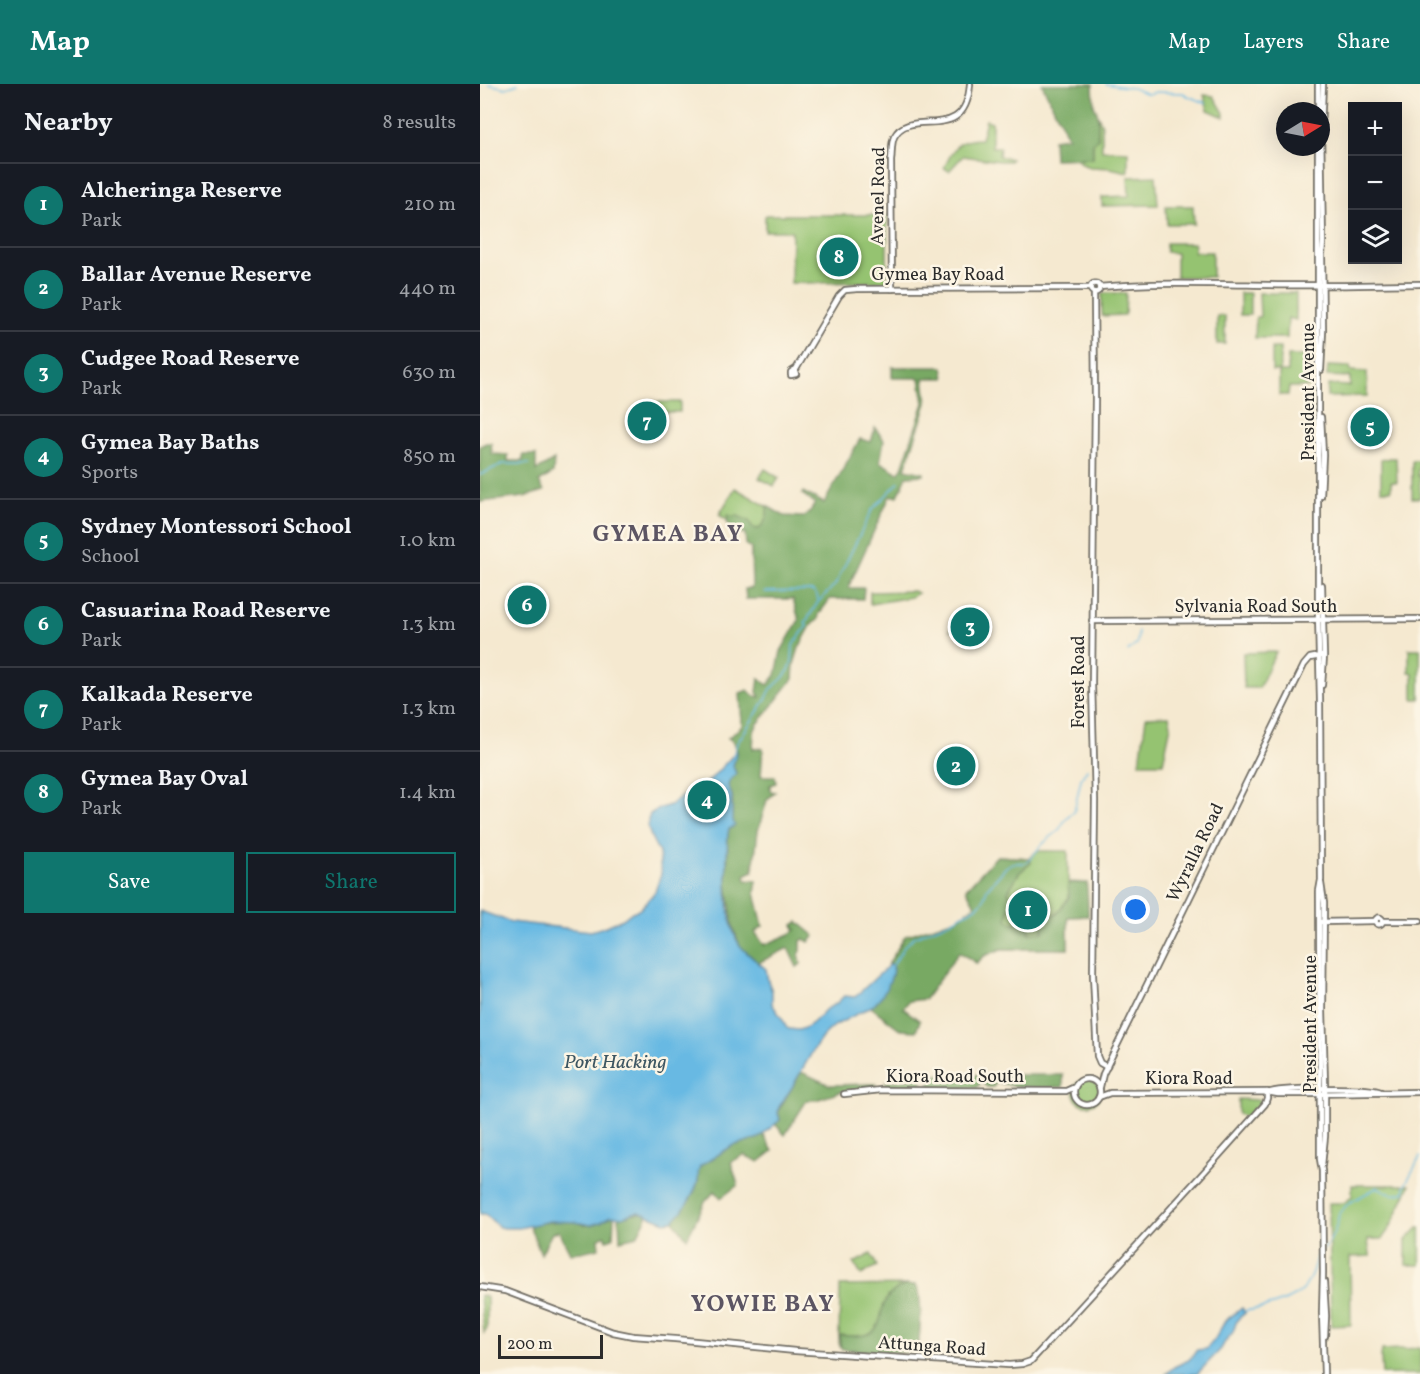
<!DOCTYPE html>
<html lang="en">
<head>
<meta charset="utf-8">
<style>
	body { margin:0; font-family:Vollkorn,serif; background:#242831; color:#f1f3f6 }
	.controls { position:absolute; right:18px; top:18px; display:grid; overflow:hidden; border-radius:0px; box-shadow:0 6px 24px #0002 }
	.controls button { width:54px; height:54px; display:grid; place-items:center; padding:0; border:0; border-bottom:2px solid #363941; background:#171b24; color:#f1f3f6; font:30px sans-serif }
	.compass { position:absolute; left:796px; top:18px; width:54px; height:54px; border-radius:50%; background:#171b24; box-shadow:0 6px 24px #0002; rotate:80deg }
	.scale { position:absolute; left:18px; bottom:15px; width:105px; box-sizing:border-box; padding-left:6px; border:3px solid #2b2b2b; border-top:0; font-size:16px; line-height:21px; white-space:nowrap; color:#2b2b2b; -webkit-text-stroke:4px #fcf5e5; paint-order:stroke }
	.you { position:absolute; left:656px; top:826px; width:21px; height:21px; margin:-15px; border:4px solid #fff; border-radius:50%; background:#1a73e8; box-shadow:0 0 0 9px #1a73e833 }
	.badge { display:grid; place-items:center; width:39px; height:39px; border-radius:50%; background:#0f766e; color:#fff; font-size:20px; font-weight:700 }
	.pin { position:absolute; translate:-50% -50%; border:3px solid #fff; box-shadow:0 2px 6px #0006 }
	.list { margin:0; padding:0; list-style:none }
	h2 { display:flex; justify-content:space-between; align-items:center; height:78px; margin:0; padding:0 24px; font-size:26px }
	h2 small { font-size:20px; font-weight:400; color:#9ea1a6 }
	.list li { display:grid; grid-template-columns:39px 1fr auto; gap:18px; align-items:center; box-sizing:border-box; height:84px; padding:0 24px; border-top:2px solid #363941 }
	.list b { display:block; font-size:22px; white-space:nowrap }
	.list p { margin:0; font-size:20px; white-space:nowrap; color:#9ea1a6 }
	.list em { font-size:20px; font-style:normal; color:#9ea1a6 }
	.actions { display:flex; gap:12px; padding:18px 24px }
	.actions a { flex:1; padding:14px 0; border:2px solid #0f766e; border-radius:0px; text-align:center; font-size:21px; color:#0f766e }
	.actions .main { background:#0f766e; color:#fff }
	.icon { flex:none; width:33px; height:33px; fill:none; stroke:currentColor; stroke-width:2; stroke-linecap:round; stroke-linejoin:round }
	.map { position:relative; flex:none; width:940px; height:1290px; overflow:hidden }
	header { display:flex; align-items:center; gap:36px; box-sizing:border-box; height:84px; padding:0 30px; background:#0f766e; color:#fff }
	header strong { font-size:28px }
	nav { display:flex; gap:33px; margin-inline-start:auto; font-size:21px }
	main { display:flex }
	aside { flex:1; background:#171b24 }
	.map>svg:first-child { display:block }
	.green { fill:#95c371; stroke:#60774e; stroke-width:1.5 }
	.forest { fill:#78a963; stroke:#526a47; stroke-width:1.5 }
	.water { fill:#67b9e3; stroke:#497287; stroke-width:1.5 }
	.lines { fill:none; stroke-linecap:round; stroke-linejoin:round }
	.stream { stroke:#67b9e3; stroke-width:1.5 }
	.secondary-casing { stroke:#726e65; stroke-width:8 }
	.secondary { stroke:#fff; stroke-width:4.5 }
	.labels { text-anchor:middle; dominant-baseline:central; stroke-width:5; stroke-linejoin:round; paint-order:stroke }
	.street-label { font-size:18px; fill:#2b2b2b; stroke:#fcf5e5 }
	.water-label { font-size:20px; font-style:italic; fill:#3d5662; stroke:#fcf5e5 }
	.district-label { font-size:24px; font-weight:bold; letter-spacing:1.5px; fill:#5c5563; stroke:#fcf5e5 }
</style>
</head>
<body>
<header>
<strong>Map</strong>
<nav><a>Map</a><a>Layers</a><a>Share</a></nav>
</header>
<main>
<aside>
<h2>Nearby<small>8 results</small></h2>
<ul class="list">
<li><span class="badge">1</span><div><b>Alcheringa Reserve</b><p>Park</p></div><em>210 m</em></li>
<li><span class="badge">2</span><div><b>Ballar Avenue Reserve</b><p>Park</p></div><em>440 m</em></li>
<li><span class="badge">3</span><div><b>Cudgee Road Reserve</b><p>Park</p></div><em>630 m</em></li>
<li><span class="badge">4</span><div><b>Gymea Bay Baths</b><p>Sports</p></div><em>850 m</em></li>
<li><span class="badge">5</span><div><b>Sydney Montessori School</b><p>School</p></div><em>1.0 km</em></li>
<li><span class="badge">6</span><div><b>Casuarina Road Reserve</b><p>Park</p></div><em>1.3 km</em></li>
<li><span class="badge">7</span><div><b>Kalkada Reserve</b><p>Park</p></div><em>1.3 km</em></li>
<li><span class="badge">8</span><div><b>Gymea Bay Oval</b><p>Park</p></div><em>1.4 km</em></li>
</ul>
<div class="actions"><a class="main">Save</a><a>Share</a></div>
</aside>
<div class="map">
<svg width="940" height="1290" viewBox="0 0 940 1290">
	<rect width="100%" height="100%" fill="#fcf5e5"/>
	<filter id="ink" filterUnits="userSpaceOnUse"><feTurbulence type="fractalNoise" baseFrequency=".0167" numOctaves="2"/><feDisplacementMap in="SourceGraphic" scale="12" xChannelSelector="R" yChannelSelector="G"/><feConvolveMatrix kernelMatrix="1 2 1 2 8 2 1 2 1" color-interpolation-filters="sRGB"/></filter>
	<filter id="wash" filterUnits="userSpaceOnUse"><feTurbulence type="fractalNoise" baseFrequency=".008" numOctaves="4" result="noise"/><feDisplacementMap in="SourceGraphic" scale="24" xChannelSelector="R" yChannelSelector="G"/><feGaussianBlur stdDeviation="1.35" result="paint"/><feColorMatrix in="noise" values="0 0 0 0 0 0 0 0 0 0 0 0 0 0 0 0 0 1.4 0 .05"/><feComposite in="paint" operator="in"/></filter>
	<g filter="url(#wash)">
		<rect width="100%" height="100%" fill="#f5e9d0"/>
		<g class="green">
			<path d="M724,11L734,12L744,29V33L728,26Z"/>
			<path d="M618,31L622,41V66L648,67V88L630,84L610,83L604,81L596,74H613V59L618,54Z"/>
			<path d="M506,36L512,38V63H520L519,72L531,75L530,77H519L483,72L469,87L464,84C475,62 476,56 501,55Z"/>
			<path d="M676,92L678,121L622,122V113L649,112L648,93Z"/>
			<path d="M686,122H713L714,140H687Z"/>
			<path d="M287,131H407V198L311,199L312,147H285V132Z"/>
			<path d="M686,159H714V168H732V193H696V169L686,168Z"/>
			<path d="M622,209H646L645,231L622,232Z"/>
			<rect x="760" y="209" width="10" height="22"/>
			<path d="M779,209H816V236L808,234L807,254H775L776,233H780Z"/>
			<rect x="737" y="232" width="8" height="28"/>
			<rect x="792" y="264" width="8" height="23"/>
			<path d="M808,272H832V303H809L808,311H799V288H808Z"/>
			<path d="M848,282L870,283V287L887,288V312L847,313L848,301L870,302V293L847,292Z"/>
			<path d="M172,318H200V328H180L171,353C163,351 158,344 157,336L172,334Z"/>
			<path d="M909,374H916L917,398H911V406H901V376Z"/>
			<path d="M932,376H940V385L938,386V392H940V414H932Z"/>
			<path d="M285,385L299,394L294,402L279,394Z"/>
			<path d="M255,404L304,432L271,476V450L239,431Z"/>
			<path d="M433,507L438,509L431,513L390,520V508Z"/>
			<path d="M34,512H66L68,514C61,524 47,529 34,529Z"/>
			<path d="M503,539L505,542L509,544V547L470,546L475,540Z"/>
			<path d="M929,565H940V615H933V589L929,588Z"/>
			<path d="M796,568L779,604H764L763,569Z"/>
			<path d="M689,632L691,641L683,679H660L666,633Z"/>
			<path d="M465,674H486V691L465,690Z"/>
			<path d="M557,767H588V798L607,799L608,832L588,833V865H521L504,872L496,879L479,867L478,834L496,821L486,805L517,772L549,774Z"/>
			<circle cx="607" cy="1008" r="13"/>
			<path d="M758,1015L781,1016V1017L765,1034L758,1029Z"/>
			<path d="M872,1101H930L910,1144L902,1155H888L889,1166L891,1172L870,1173L871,1241L851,1242L849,1119H864L872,1112Z"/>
			<path d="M939,1143H940V1181H926V1156Z"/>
			<path d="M391,1170L397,1182L381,1191L374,1179Z"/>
			<path d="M436,1201C444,1213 439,1253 438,1268H401L361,1265L359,1259L360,1202Z"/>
			<path d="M0,1211L7,1213V1245L4,1249Z"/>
			<path d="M940,1264V1290H902L901,1273L902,1266Z"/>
		</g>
		<g class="forest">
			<path d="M562,0H613L614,21L618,31V54L613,59V74L574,75L573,55L588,53Z"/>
			<path d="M412,283H463L465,294H444L447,319L425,385L444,389V391L427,392L418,412H410L368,504H384L383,515H350L339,530L338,536L332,540L319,564L314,580L313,595L277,641L274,648L273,665L283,664L281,692H295L296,699L290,701V707L295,708L287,716L278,747L273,787L265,791L266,796L277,797L275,809L283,842L275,848L284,861L310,850L316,846L313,841L318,838L335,852L329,858L324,855L321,857V867L319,870L321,880L317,883L308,864L278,879L260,862L253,843L247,799L248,749L249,745L254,742L252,734V712L248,702L249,697L256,691V689L253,682L257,667L253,657L248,654L262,642L260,609L268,606L274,612L280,613L277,608L279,595L288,601L296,591L301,567L319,536L313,515H266L265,505L272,504L271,464L266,461L265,449H252L247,437L248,431L253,433L256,431L269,437L273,444L279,445C286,437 288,432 287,422L304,432L324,433L331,426L335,419L322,410L323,408L344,419L380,355L391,358L395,344L404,356L400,378L418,389L422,384L444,319L440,294H412Z"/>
			<path d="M6,359H11L12,370L28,371V377H43V371H56V387L74,376L73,389L59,398L64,407L44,413L0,418V362Z"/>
			<path d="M517,772L549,774L551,779L539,789L528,808L535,821L529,825L527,835L532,840L548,834L550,849L563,848V833L577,830L589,813L588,799H607L608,832L588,833V865H521L504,872L497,879L479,868L445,915L429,917L423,924L440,937L436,947L421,946L391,923C402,915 414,894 413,881L410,880L407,882L425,852L478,834L495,821L486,805Z"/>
			<path d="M321,988L350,1001L396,1000V1005L364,1007L336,1016H327L305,1051L295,1040L300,1036L298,1027Z"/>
			<path d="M455,991H583V1003L558,1004L533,1002L517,998L513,1003H507L501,998L497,1004H452L450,1003L449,1000Z"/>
			<path d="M443,993L441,1004H406L405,998Z"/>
			<path d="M283,1050L293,1067L279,1078L264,1071L251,1078L258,1101L241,1114L235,1107L225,1118L207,1154L193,1137C203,1126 215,1111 218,1096C218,1090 217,1087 220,1082L252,1062L276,1055Z"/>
			<path d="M154,1129H162L168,1131L157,1152L140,1156L139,1133H143Z"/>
			<path d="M134,1132L133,1154L127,1156L125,1151L118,1155L119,1164L101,1168L90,1169L79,1147L72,1149L61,1170L49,1141C65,1138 81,1136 97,1138C99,1139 105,1141 107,1141C118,1141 124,1134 134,1132Z"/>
			<path d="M426,1201H436C444,1213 439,1253 438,1268H401L361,1265L359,1251C368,1252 379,1253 388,1250C403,1244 399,1230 405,1218C409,1209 417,1204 426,1201Z"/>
		</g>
		<g class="water">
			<path d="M257,667L253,682L256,690L249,697L248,702L252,712V734L255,742L249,745L248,749C246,777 244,836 259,860C266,870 277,877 286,885L288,897L292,907V920L303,936L306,943L309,945L319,946L327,943L334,938L346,925L356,920L364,912L375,913L410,880L413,881C414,894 403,912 394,921L354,942L343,952L334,965L311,1005L299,1023L298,1029L300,1036L279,1054L252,1062L220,1082C217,1088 219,1090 218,1096C215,1111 203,1127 193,1137L185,1138L165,1130L158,1128L152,1129L143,1133L131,1132L121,1138L111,1141L95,1138L70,1137L39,1144H24L19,1143L5,1130H0V827L31,838L111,847L124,843L143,835L152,828L160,825L175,808L181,790L179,769L171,753L168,742V736L170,730L178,725L190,721L201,713L226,700Z"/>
			<path d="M762,1224L765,1229L757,1236L753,1248L745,1258L741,1265L717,1290H686L694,1283L709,1276L717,1266L726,1265L735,1255L745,1237Z"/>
		</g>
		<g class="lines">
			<g class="stream">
				<path d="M8,0L26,4L38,0"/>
				<path d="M626,0L652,4L668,10L676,8L703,9L708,12L726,19"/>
				<path d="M0,391L22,380H49"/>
				<path d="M284,508L332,507L337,511L338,516"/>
				<path d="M648,567L657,560L658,547"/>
				<path d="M253,672L257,659L286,615L291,605L302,595L309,586L312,577L313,561L327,542L325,539L338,518L355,501L392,426L419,398"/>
				<path d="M413,881L424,863L434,853L471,837L498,822L503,817L507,805L526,783L532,779H546C553,772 559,763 566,757C570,753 574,751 578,747C584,740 585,732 594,728L601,695L607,685"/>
				<path d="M844,1165C852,1155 858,1142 859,1129L869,1119L898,1103C909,1110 912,1113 925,1108V1101L940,1073"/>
				<path d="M765,1227C782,1225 814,1217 825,1203C831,1195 834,1182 837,1172L840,1169"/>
			</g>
		</g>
	</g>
	<g filter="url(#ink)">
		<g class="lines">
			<g class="secondary-casing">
				<g id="secondary">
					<path d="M838,0V27"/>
					<path d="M838,63V530L840,615L841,796L839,807L840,1041V1075L842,1087L843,1189L842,1229L844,1290"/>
					<circle cx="615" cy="204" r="4.5"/>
					<path d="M619,203C675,198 732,200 789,201C839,202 890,201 940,200"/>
					<path d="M412,205L411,77C412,70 411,60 414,53C430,21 486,63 490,0"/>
					<path d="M614,208L615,315L612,599L615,716L613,891L617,972L620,979L627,983"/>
					<path d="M314,286L316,290L311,291V288Z"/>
					<path d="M841,286L843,247L842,170L843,158L841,45L843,0"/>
					<path d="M315,287L359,212L365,206L377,205L610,204"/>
					<path d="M841,412L843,371L841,333"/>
					<path d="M612,537L940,535"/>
					<path d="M842,601L844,572L842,501"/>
					<path d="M841,799L844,819L843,926L845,1000V1052L842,1081"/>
					<circle cx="899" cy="837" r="3.5"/>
					<path d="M902,837H940"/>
					<path d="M842,838L895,837"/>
					<circle cx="607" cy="1008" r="13"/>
					<path d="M620,1003L623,990L824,581L830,574L841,572"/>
					<path d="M791,1008C806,1004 888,1002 901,1008"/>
					<path d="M364,1010L401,1006L586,1007L595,1003"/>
					<path d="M619,1013L630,1009L787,1008L798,1010H832L940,1008"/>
					<path d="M844,1198L846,1232L845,1252"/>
					<path d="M0,1203L25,1207L133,1248L153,1252L195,1255L315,1267L529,1281L542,1280L551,1277L725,1087L785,1020L787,1014V1008"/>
				</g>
			</g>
			<use href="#secondary" class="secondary"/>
		</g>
	</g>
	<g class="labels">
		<g class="street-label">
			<text transform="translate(399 112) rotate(-89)">Avenel Road</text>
			<text x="458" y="191">Gymea Bay Road</text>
			<text transform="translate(829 308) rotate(-90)">President Avenue</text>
			<text x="776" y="523">Sylvania Road South</text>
			<text transform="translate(599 598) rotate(-90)">Forest Road</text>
			<text transform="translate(716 769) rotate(-64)">Wyralla Road</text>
			<text transform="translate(831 940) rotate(-90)">President Avenue</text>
			<text x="475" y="993">Kiora Road South</text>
			<text x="709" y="995">Kiora Road</text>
			<text transform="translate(452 1263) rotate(4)">Attunga Road</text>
		</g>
		<g class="water-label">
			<text x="135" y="979">Port Hacking</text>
		</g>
		<g class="district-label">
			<text x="188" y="451">GYMEA BAY</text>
			<text x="283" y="1221">YOWIE BAY</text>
		</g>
	</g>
</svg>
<div class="controls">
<button>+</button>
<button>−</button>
<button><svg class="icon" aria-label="layers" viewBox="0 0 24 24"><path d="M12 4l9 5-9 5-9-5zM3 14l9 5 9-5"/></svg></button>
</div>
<svg class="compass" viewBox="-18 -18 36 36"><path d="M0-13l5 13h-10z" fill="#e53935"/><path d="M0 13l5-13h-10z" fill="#9ea1a6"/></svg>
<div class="scale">200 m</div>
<div class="you"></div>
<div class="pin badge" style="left:548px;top:826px">1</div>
<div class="pin badge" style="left:476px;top:682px">2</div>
<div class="pin badge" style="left:490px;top:543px">3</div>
<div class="pin badge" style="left:227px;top:716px">4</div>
<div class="pin badge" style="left:890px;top:343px">5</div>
<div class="pin badge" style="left:47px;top:521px">6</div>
<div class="pin badge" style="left:167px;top:337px">7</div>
<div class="pin badge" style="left:359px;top:173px">8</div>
</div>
</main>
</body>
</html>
